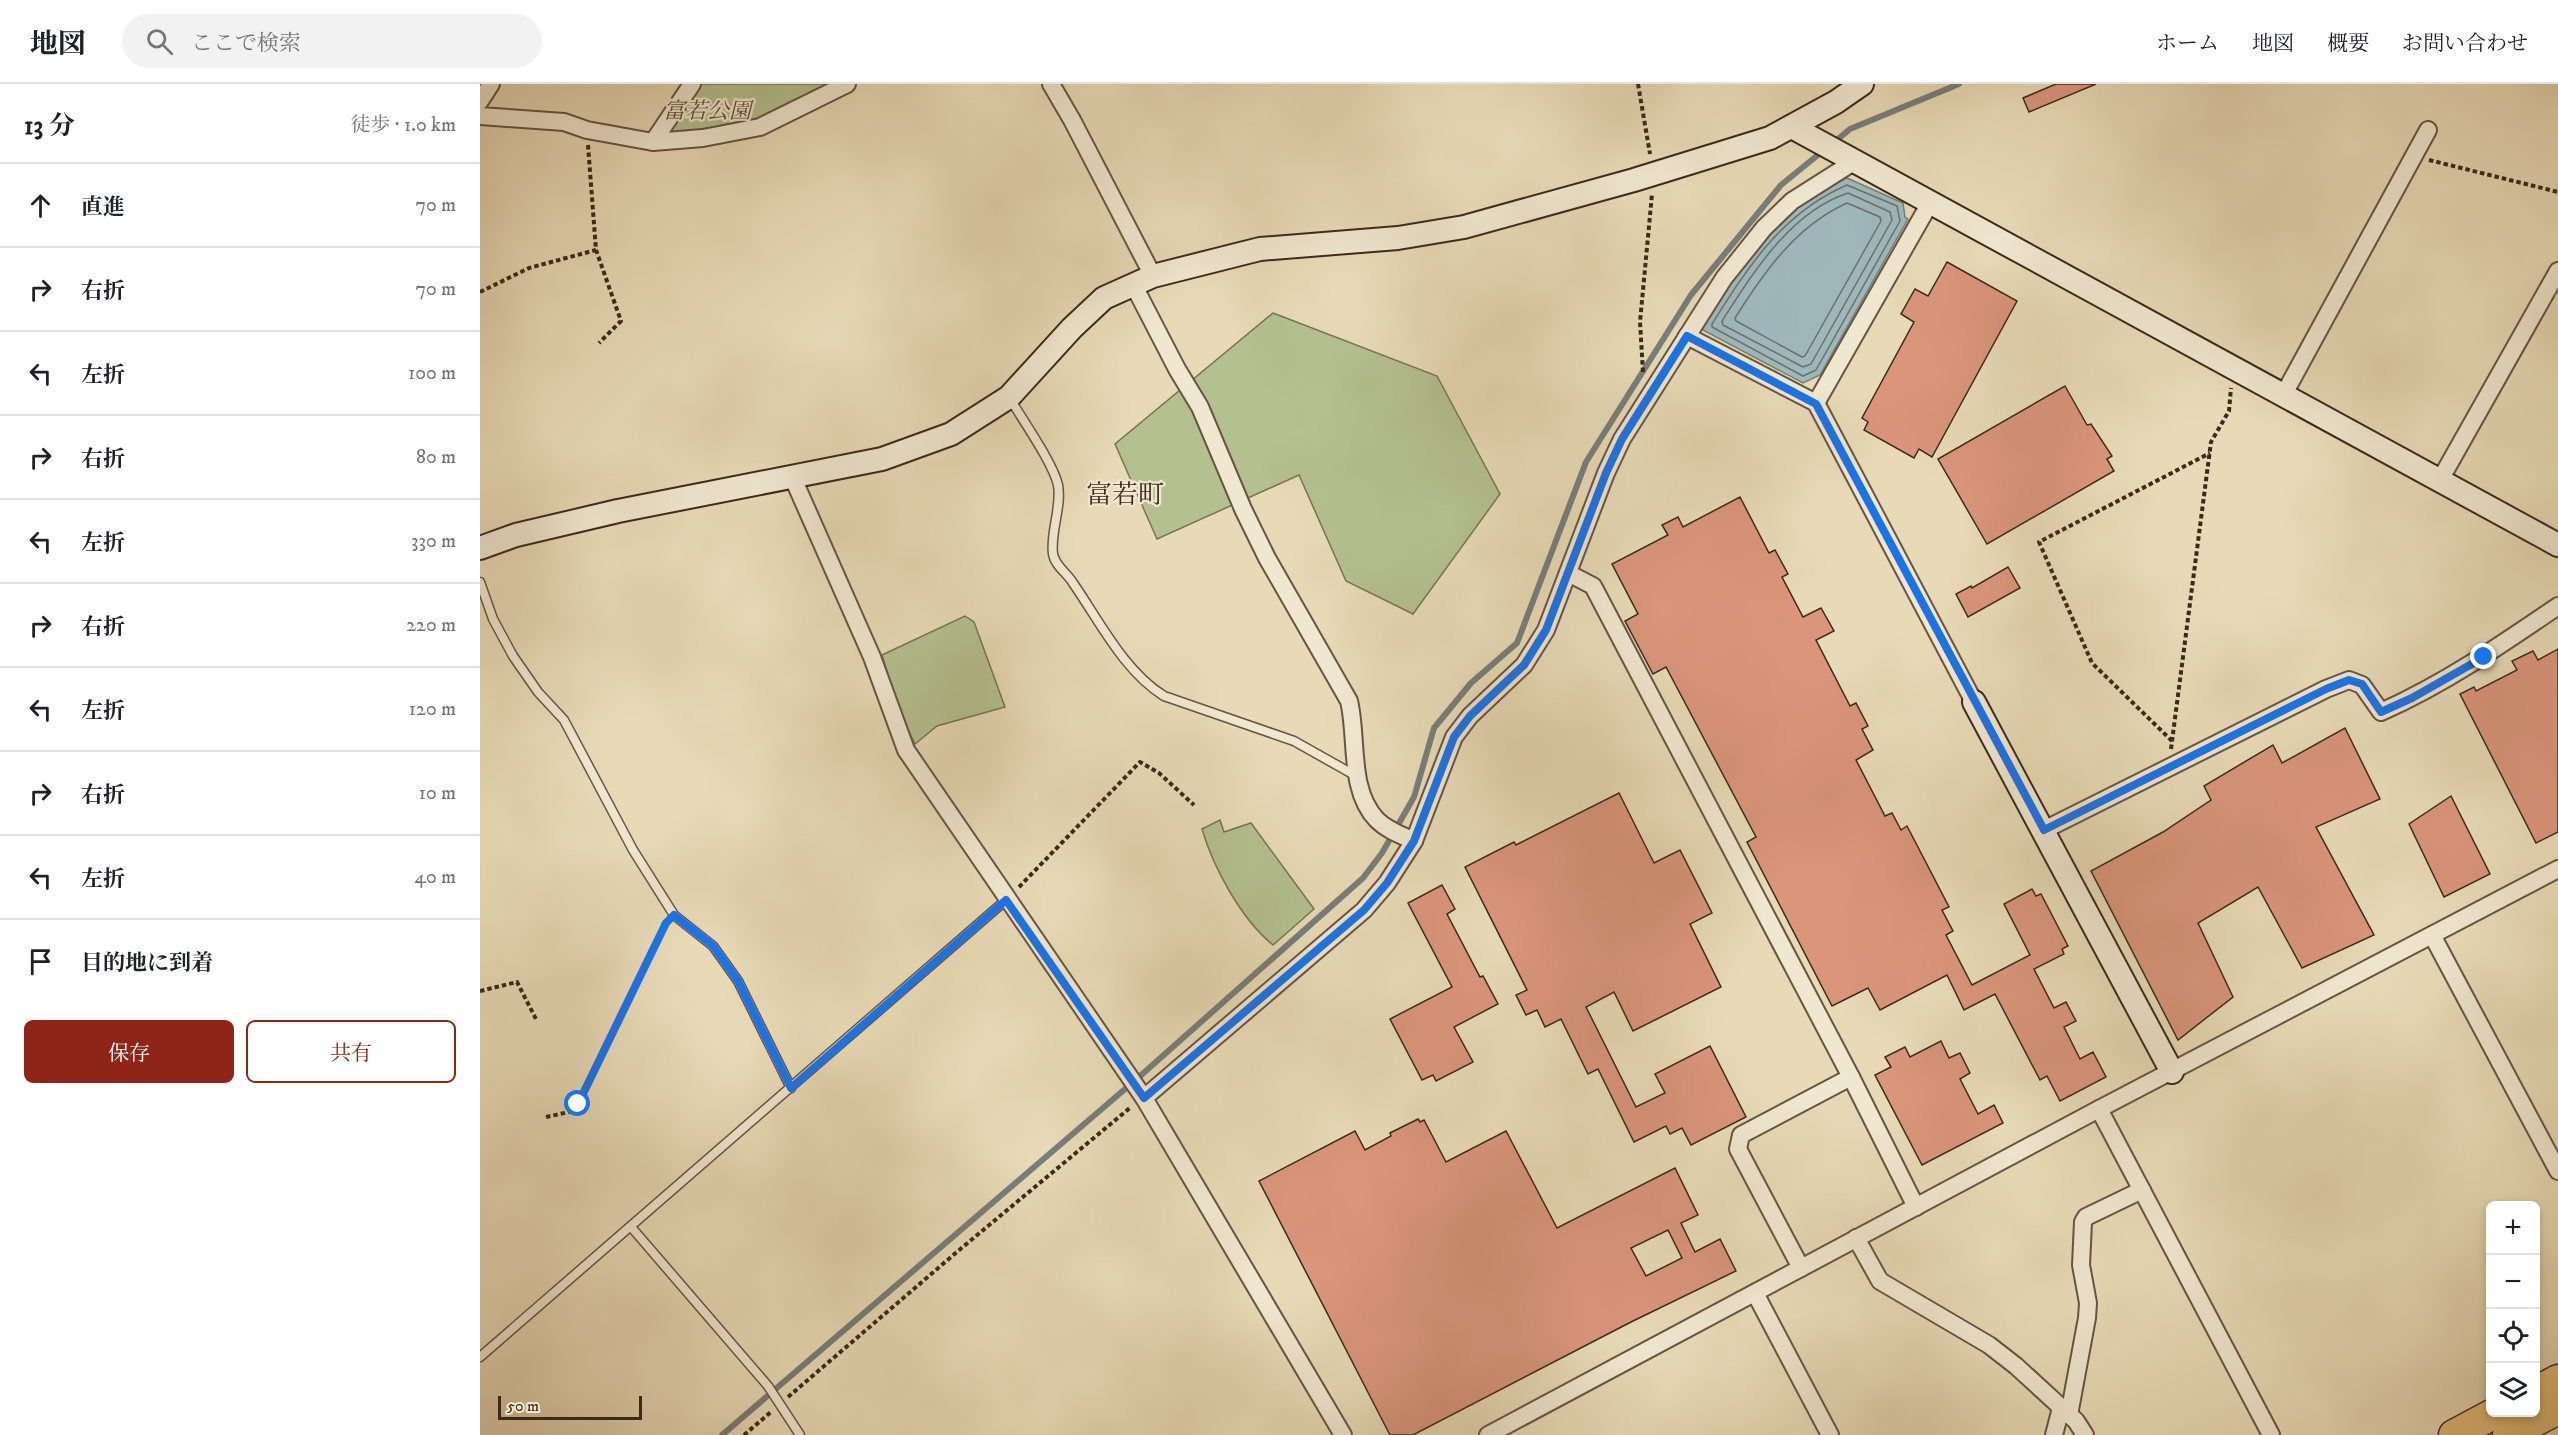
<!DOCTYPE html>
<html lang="ja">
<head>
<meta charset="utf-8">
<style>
	body { margin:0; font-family:"IM FELL DW Pica","Noto Serif JP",serif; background:#f2f2f2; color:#202124 }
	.controls { position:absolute; right:18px; bottom:18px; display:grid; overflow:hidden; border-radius:9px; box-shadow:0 3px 9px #0003 }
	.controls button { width:54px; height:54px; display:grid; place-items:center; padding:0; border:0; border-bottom:2px solid #e0e0e0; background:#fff; color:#202124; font:30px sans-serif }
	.scale { position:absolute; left:18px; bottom:15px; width:144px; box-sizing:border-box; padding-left:6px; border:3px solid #3c291b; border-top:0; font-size:16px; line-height:21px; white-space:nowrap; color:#3c291b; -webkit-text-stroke:4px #f0e7d0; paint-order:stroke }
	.stop { position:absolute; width:18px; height:18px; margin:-14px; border:4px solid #1a73e8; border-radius:50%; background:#fff }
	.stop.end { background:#1a73e8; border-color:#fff; box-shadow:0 2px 6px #0008 }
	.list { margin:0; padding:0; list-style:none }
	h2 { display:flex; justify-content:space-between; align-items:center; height:78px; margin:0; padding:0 24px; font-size:26px }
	h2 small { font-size:20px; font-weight:400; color:#757577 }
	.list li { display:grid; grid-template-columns:39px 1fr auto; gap:18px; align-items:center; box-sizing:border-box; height:84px; padding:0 24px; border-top:2px solid #e0e0e0 }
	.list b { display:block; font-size:22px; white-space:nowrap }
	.list em { font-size:20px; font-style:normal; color:#757577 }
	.actions { display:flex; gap:12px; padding:18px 24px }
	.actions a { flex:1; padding:14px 0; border:2px solid #8f2418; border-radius:9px; text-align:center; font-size:21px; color:#8f2418 }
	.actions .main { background:#8f2418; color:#fff }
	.icon { flex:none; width:33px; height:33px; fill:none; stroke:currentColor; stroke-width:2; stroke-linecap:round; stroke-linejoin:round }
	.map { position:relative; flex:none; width:2078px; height:1351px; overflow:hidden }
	header { display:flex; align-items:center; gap:36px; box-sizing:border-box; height:84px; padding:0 30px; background:#fff; border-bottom:2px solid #e0e0e0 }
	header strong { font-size:28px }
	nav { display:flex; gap:33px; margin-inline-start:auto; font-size:21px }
	.search { width:420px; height:54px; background:#f2f2f2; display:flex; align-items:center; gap:15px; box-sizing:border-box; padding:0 21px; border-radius:33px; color:#757577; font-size:22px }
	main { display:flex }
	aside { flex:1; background:#fff }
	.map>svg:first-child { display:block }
	.green { fill:#b4c090; stroke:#787456; stroke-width:1.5 }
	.water { fill:#9eb7bb; stroke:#777e7b; stroke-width:1.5 }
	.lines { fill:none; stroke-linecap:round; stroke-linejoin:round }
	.shore { stroke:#6d706b; stroke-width:1.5 }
	.stream { stroke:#777e7b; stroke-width:6 }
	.building { fill:#da957b; stroke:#3c291b; stroke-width:1.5; fill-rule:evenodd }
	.lane-casing { stroke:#675542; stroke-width:11 }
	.street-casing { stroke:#675542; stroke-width:20 }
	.secondary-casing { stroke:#3c291b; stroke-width:26 }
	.highway-casing { stroke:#3c291b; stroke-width:33 }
	.path { stroke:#3c291b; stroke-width:4; stroke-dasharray:4.5 3; stroke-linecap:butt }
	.lane { stroke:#f0e7d0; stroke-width:8 }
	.street { stroke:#f0e7d0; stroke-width:16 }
	.secondary { stroke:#f0e7d0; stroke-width:22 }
	.highway { stroke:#e4bd7c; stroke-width:30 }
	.route { stroke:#1a73e8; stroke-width:8 }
	.labels { text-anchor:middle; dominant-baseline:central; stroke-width:4.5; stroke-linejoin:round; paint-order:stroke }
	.park-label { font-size:22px; font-style:italic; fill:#5a4f38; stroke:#f0e7d0 }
	.quarter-label { font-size:26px; fill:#3c291b; stroke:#f0e7d0 }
</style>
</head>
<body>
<header>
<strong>地図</strong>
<div class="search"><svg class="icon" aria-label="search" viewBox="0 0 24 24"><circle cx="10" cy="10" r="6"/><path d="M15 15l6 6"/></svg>ここで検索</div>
<nav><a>ホーム</a><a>地図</a><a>概要</a><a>お問い合わせ</a></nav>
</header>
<main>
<aside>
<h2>13 分<small>徒歩 · 1.0 km</small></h2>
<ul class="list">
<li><svg class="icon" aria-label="ahead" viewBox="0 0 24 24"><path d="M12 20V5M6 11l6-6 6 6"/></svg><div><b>直進</b></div><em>70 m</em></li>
<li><svg class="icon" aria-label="right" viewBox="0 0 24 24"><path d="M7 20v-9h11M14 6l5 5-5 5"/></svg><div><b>右折</b></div><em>70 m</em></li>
<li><svg class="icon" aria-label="left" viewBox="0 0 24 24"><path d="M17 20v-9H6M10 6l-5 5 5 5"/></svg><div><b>左折</b></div><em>100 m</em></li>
<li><svg class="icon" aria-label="right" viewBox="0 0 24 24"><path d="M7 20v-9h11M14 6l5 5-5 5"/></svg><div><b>右折</b></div><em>80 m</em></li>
<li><svg class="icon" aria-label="left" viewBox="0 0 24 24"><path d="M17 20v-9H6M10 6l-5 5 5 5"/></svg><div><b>左折</b></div><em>330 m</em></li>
<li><svg class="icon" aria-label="right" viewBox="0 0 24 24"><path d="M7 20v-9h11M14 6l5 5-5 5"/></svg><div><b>右折</b></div><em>220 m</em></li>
<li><svg class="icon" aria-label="left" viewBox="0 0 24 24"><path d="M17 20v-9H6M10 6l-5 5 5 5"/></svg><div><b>左折</b></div><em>120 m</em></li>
<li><svg class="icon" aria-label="right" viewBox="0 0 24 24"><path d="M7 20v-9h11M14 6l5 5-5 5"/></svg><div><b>右折</b></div><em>10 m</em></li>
<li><svg class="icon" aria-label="left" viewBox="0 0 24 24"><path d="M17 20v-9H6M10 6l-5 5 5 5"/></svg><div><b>左折</b></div><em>40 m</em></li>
<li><svg class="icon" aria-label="arrive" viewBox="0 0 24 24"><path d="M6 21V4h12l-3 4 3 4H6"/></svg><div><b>目的地に到着</b></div></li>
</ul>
<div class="actions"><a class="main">保存</a><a>共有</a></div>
</aside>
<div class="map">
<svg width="2078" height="1351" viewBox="0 0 2078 1351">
	<rect width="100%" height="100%" fill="#e8dab7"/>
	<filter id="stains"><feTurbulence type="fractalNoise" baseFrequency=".00333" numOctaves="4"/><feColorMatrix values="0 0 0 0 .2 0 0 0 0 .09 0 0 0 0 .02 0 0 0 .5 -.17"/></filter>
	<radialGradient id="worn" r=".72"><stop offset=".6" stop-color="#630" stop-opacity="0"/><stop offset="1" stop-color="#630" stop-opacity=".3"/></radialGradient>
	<g class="green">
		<path d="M212,0H367L280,43L173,58Z"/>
		<path d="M793,229L957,292L1020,410L933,530L866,497L819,391L677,455L635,360Z"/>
		<path d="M485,532L494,538L525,623L457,642L435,660L418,625L402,571Z"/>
		<path d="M740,736L744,748L771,739L834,825L793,861C761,835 733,783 722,745Z"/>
	</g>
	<path class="water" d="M1367,94L1423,119L1425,133L1428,135L1340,291L1323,299L1221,245C1249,202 1277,152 1318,121C1333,110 1350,102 1367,94Z"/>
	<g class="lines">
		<g class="shore">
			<path d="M1367,101L1417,122L1420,137L1336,286L1323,292L1232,243V240C1268,183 1302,129 1367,101Z"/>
			<path d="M1368,109L1410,128L1412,136L1331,280L1323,283L1243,241L1242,237C1273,189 1310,128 1368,109Z"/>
			<path d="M1367,119L1400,133L1401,137L1325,272L1322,273L1256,237L1255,234C1284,188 1316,142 1367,119Z"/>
		</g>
		<g class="stream">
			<path d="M1352,60L1370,45L1479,0"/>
			<path d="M242,1351L659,993L883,794L902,769L934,713L954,644L991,599L1037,559L1106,378L1211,211L1301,101L1344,66"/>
		</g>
	</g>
	<g class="building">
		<path d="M1576,0H1616L1549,28L1543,14Z"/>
		<path d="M1467,178L1537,217L1452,373L1439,365L1434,374L1384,346L1388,338L1382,334L1434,238L1421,230L1435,205L1448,212Z"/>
		<path d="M1585,302L1607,341L1611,340L1632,372L1627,375L1634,387L1507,460L1458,375Z"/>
		<path d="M1260,413L1289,469L1295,466L1308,490L1302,493L1323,533L1341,524L1354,547L1336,556L1370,622L1376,619L1388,642L1382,645L1393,666L1376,676L1405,732L1412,729L1421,746L1427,742L1469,823L1462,826L1473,847L1466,851L1492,901L1550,871L1524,820L1552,805L1556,812L1561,810L1588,862L1582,865L1584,870L1554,885L1574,924L1586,918L1596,937L1584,943L1600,975L1613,968L1626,993L1580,1017L1567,992L1560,996L1515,910L1484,926L1467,891L1400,926L1388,904L1352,922L1267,758L1276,753L1186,583L1173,590L1145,537L1158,530L1132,480L1188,451L1182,441L1198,433L1203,443Z"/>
		<path d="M1528,483L1540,504L1488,533L1476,510L1491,502L1492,504Z"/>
		<path d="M2078,565V748L2056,759L1980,610L1994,603L1996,607L2037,586L2032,577L2053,567L2058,576Z"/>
		<path d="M1865,644L1900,715L1836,743L1894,851L1822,884L1778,803L1718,839L1753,913L1698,956L1611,787L1683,748L1731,716L1724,702L1793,661L1802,679Z"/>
		<path d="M1139,709L1174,779L1200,766L1232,829L1210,840L1241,903L1153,947L1134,908L1106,923L1156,1023L1185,1009L1175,990L1230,962L1266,1033L1211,1061L1202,1044L1190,1050L1186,1042L1154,1058L1118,985L1108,990L1081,935L1065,943L1057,926L1046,931L1036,911L1047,906L985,783L1034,758L1036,761Z"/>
		<path d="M1971,712L2010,790L1964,813L1929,740Z"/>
		<path d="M962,801L975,825L967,830L1000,893L1003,892L1018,920L974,943L993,978L956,997L953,991L942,996L910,935L972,903L928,819Z"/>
		<path d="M1461,957L1469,974L1480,969L1490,989L1480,995L1498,1030L1514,1021L1523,1039L1442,1081L1395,991L1411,983L1405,973L1425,963L1430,973Z"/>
		<path d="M938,1035L940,1038L944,1036L966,1078L1026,1047L1077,1144L1195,1084L1218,1131L1201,1139L1215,1168L1240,1155L1256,1187L1151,1238L933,1351H910L779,1097L875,1047L885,1066L911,1052L910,1049ZM1188,1146L1202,1174L1166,1192L1151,1164Z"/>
	</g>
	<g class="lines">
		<g class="lane-casing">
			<g id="lane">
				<path d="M529,313C542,335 573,379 578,401C582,423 570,448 573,470C575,482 587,489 593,499C620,538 644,587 684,612L814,657L878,693"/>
				<path d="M0,498L13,535L33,572L58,608L84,636L153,766L194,831L233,862L258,897L311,1004"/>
				<path d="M152,1144L288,1302L320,1351"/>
				<path d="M0,1273L526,816"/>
			</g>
		</g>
		<g class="street-casing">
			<g id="street">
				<path d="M571,0L592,36L673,192"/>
				<path d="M0,17L11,0"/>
				<path d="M0,32L84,38L107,46L173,58L223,54L280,43L367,0"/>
				<path d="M173,58L212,0"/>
				<path d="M653,200L697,285L720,323L763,425L787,474L869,617C878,654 868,706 897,736C907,746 921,751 934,757"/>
				<path d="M1207,252L1336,319L1494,618"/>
				<path d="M1804,310L1948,46"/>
				<path d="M1336,319L1450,119"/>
				<path d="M312,392L392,573L426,666L664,1014L863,1351"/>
				<path d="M1960,396L2078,187"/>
				<path d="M1088,489L1113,502L1371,993L1436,1123"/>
				<path d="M1564,746L1846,605L1869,596L1882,601L1901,628C1964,600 2021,561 2078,522"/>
				<path d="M1952,851L2078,1087"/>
				<path d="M664,1014L884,826L907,799L934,757L974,653L990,632L1044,581L1066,546L1126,389L1142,355L1244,194L1284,144L1312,117L1375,77"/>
				<path d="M1619,1025L1791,1351"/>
				<path d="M1376,1154L1400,1197L1509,1261L1536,1282L1596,1337L1605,1351"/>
				<path d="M1321,1184L1258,1065L1261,1051L1371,993"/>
				<path d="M1275,1209L1350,1351"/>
				<path d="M1589,1331L1607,1234L1608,1219L1601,1181L1603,1138L1606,1133L1662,1106"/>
				<path d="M1008,1351L1619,1025L2078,785"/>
				<path d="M1574,1351L1581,1324"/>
			</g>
		</g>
		<g class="secondary-casing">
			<g id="secondary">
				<path d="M1312,43L2078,461"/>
				<path d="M0,464L36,451L138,427L402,375L471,350L529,313L592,244L624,214L673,192L780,165L918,154L984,143L1154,96L1290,54L1356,18L1382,0"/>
				<path d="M1494,618L1692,988"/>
			</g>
		</g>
		<g class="highway-casing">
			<g id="highway">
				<path d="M2056,1308L2078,1296"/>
				<path d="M1974,1351L2017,1328"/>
				<path d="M2028,1351L2078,1325"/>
			</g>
		</g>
		<g class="path">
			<path d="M1158,0L1170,70"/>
			<path d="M108,61L116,166L141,237L119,259"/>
			<path d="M1949,76L2078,108"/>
			<path d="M0,208L49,184L116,166"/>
			<path d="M1163,288L1160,238L1172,110"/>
			<path d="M1692,657L1612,579L1559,458L1730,369"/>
			<path d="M1691,665L1731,358L1749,327L1751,304"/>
			<path d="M539,803L660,678L679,689L714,721"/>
			<path d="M0,907L37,898L57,937"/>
			<path d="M66,1033L89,1028L98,1020L186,840"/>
			<path d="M308,1313L478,1167L651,1023"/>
			<path d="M264,1351L291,1328"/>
		</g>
		<use href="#lane" class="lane"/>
		<use href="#street" class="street"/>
		<use href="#secondary" class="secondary"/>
		<use href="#highway" class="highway"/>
	</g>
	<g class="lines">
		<path class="route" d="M98,1020L186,839L194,831L233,862L258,897L311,1004L526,816L664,1014L884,826L907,799L934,757L974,653L990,632L1044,581L1066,546L1126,389L1142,355L1207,252L1336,320L1564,746L1846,605L1869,596L1882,600L1901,628L1932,614L2004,573"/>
	</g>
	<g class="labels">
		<g class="park-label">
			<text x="227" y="27">富若公園</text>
		</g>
		<g class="quarter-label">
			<text x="645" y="411">富若町</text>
		</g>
	</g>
	<rect width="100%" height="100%" filter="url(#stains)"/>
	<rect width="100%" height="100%" fill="url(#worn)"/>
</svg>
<div class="controls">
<button>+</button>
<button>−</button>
<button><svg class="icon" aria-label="locate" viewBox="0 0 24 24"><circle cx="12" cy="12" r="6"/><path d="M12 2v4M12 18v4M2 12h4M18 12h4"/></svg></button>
<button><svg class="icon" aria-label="layers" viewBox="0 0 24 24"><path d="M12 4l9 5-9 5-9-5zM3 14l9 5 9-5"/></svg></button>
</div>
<div class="scale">50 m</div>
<div class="stop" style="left:98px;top:1020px"></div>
<div class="stop end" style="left:2004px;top:573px"></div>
</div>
</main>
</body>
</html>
